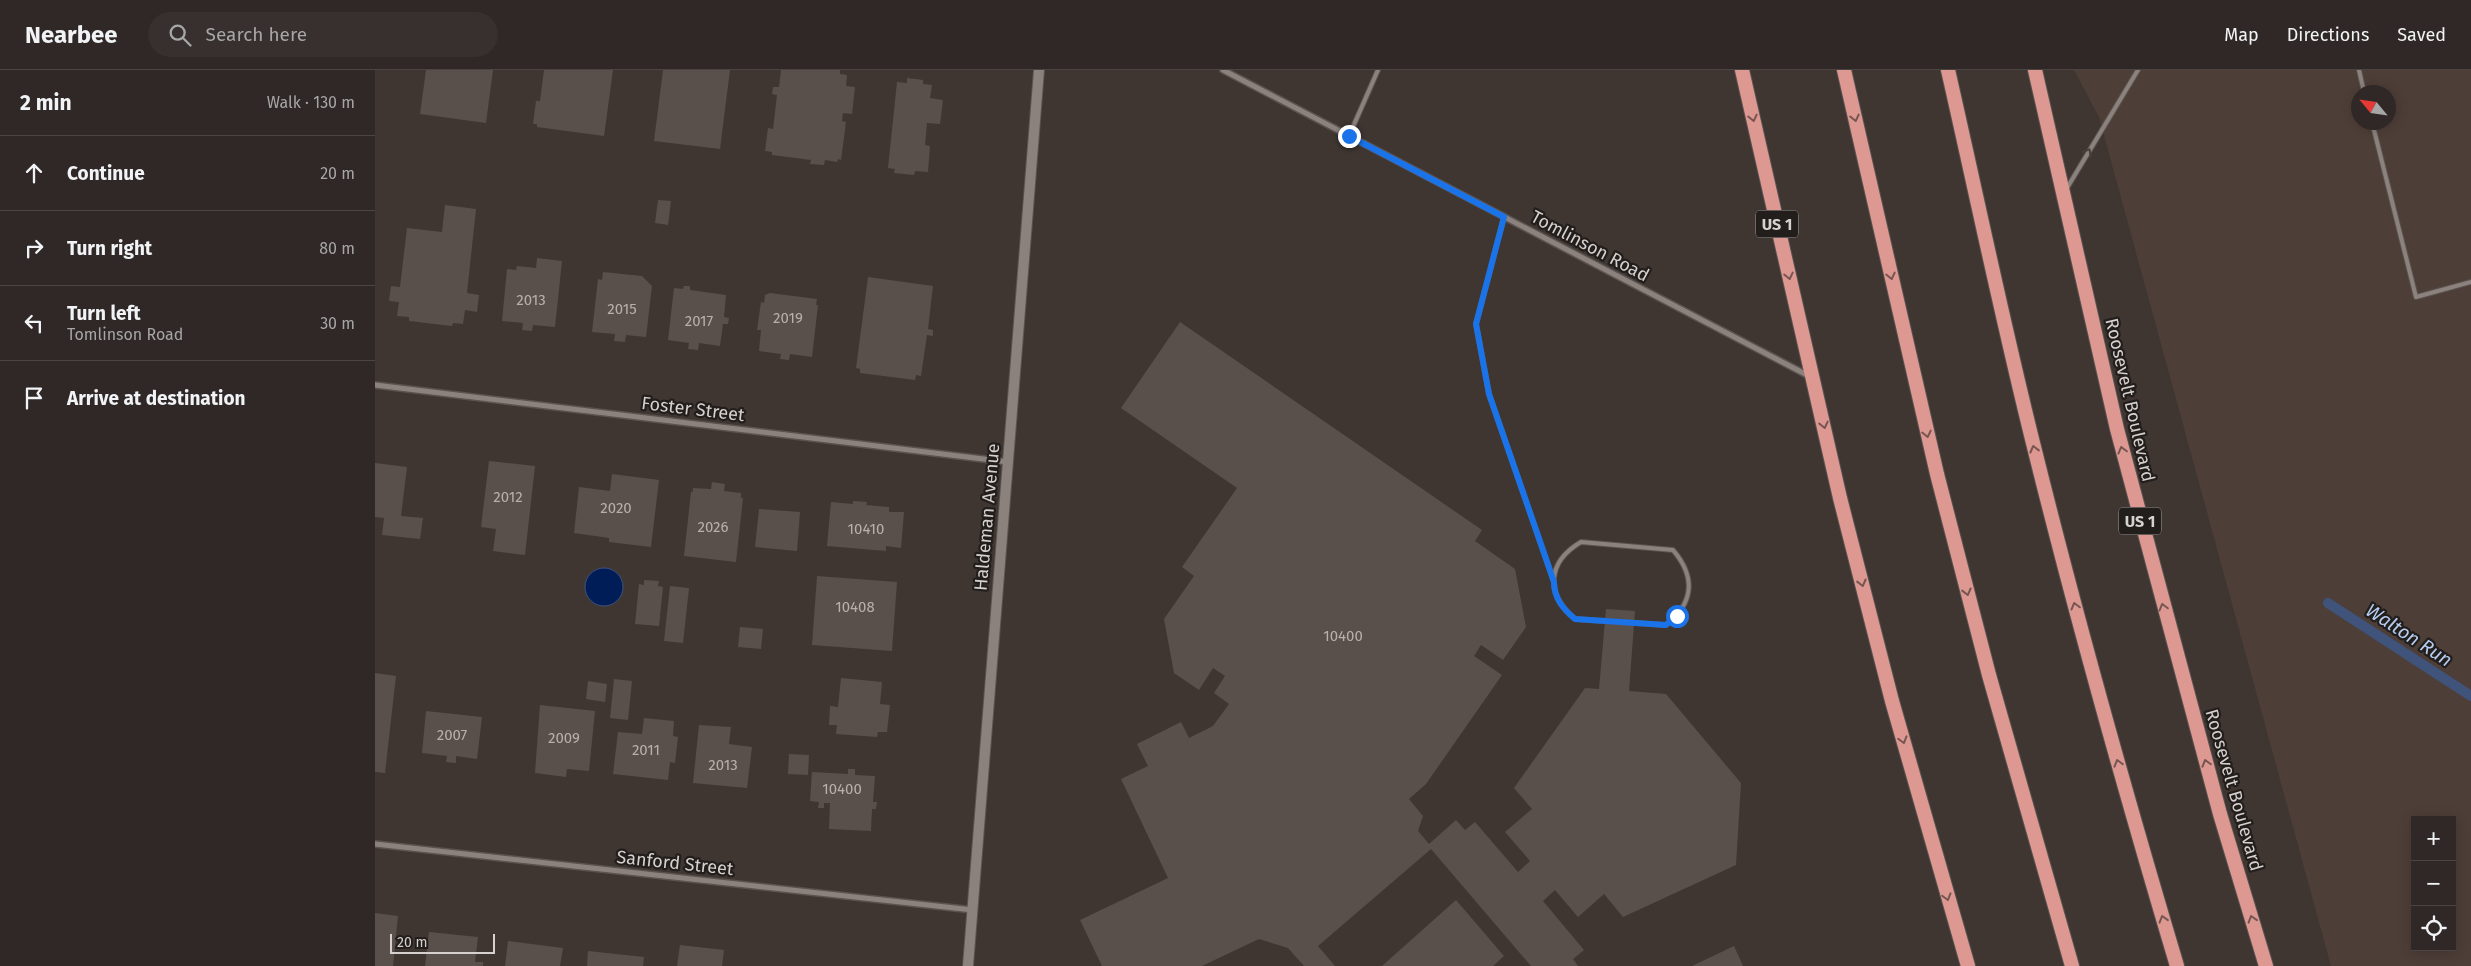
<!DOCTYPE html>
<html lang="en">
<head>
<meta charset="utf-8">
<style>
	body { margin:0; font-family:"Fira Sans",sans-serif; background:#37302e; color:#f1f3f6 }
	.controls { position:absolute; right:15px; bottom:15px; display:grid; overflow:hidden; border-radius:0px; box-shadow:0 2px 12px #0003 }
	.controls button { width:45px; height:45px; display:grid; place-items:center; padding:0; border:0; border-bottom:1px solid #4a4443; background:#2f2826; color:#f1f3f6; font:25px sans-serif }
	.compass { position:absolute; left:1976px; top:15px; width:45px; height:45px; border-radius:50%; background:#2f2826; box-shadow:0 2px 12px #0003; rotate:299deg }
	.scale { position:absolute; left:15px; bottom:12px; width:105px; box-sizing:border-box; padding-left:5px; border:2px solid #d6d0ce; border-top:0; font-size:14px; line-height:18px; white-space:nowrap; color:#d6d0ce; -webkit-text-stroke:4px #221e1c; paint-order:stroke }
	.stop { position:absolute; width:15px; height:15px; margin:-11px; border:4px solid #1a73e8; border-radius:50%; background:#fff }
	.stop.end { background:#1a73e8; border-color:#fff; box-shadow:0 1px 5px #0008 }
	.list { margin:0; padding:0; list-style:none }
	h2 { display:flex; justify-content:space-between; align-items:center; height:65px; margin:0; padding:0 20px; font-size:21px }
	h2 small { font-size:16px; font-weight:400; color:#a7a6a7 }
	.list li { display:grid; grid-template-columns:32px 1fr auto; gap:15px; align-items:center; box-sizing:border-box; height:75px; padding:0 20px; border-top:1px solid #4a4443 }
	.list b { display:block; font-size:19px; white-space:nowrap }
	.list p { margin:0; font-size:16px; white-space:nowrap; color:#a7a6a7 }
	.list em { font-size:16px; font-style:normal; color:#a7a6a7 }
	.icon { flex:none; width:28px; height:28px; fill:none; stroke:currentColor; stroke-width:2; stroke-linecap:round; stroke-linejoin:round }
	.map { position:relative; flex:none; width:2096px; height:896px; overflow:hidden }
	header { display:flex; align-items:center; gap:30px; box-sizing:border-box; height:70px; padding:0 25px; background:#2f2826; border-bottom:1px solid #4a4443 }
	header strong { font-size:24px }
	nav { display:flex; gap:28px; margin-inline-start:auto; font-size:18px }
	.search { width:350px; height:45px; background:#37302e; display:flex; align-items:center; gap:12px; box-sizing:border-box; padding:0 18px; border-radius:28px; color:#a7a6a7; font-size:19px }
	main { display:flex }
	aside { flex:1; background:#2f2826 }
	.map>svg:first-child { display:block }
	.built { fill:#4e3e38; fill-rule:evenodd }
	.water { fill:#001d58; stroke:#40537b }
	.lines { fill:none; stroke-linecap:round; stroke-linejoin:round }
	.stream { stroke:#40537b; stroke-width:10 }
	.building { fill:#59504b }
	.service-casing { stroke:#5a5350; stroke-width:6 }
	.minor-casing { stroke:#5a5350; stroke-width:8 }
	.secondary-casing { stroke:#5a5350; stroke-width:12 }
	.trunk-casing { stroke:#5a5350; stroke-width:16 }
	.service { stroke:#8c827d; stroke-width:4 }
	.minor { stroke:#8c827d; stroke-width:5 }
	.secondary { stroke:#8c827d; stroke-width:10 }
	.trunk { stroke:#de9892; stroke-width:14 }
	.oneway { stroke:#775551 }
	.oneway2 { stroke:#47413e }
	.route { stroke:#1a73e8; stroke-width:6 }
	.labels { text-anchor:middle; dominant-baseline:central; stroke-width:4.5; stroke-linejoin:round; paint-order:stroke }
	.number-label { font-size:15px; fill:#b7b0ad }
	.shield { fill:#221e1c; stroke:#a09b99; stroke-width:1 }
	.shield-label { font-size:16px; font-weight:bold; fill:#d6d0ce }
	.street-label { font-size:18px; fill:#d6d0ce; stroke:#221e1c }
	.water-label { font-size:19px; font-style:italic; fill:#b6cdf2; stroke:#221e1c }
</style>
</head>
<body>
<header>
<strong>Nearbee</strong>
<div class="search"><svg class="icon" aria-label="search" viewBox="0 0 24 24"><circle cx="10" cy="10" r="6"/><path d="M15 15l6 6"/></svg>Search here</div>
<nav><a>Map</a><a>Directions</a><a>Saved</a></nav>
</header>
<main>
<aside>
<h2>2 min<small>Walk · 130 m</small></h2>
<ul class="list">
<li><svg class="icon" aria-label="ahead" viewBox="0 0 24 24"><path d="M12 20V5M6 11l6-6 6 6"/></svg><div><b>Continue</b></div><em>20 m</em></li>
<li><svg class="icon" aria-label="right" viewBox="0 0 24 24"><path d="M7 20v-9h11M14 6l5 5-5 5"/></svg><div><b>Turn right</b></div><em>80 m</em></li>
<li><svg class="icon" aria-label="left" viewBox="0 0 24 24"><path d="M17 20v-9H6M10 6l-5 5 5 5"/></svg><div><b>Turn left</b><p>Tomlinson Road</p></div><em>30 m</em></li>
<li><svg class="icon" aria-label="arrive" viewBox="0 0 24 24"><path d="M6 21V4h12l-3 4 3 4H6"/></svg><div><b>Arrive at destination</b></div></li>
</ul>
</aside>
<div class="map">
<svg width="2096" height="896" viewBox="0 0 2096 896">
	<rect width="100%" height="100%" fill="#3f3632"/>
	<path class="built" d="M1699,0H2096V896H1956L1724,47ZM1984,22H2014V52H1984ZM2040,750H2077V877H2040Z"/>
	<circle class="water" cx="229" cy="517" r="19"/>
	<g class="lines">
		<path class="stream" d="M1953,533L2096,626"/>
	</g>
	<g class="building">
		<path d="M51,0H118L111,53L45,44Z"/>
		<path d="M169,0H238L229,66L162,57V54H158L161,31H165Z"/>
		<path d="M288,0H355L345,79L279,71Z"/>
		<path d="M406,0H465V4L472,5L471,16L480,17L477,44L468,43L467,51L471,52L466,90L463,89L462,92L450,90L449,95L435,94L436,90L397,85V82L390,81L393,58L398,59L402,25L397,24L398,17H404Z"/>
		<path d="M532,8L548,10V14L557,15L555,28L568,30L565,54L552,53L550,75L555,76L553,102L540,101L539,105L519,103L520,99L513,98L522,12L532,13Z"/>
		<path d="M283,130L296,131L293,155L280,153Z"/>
		<path d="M70,135L101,139L92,223L104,225L102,242L90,240L88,254L78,253L77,256L34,251V247L22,246L24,232L14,231L16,216L25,217L32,158L67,162Z"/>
		<path d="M162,188L187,191L180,257L158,255L157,261L147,260L148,253L127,251L132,199L141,200L142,196L161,198Z"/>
		<path d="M228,202L267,206L277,216L271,267L251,265L250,272L239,271L240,264L217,262L223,209L227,210Z"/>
		<path d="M493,207L558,216L553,259L558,260V266L552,265L546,306L541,305L540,310L485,303V299L481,298Z"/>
		<path d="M309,216H315V220L351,225L349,247L354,248L353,254H348L345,276L324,273L323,280L313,279L314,273L293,270L299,218L308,219Z"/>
		<path d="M395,223L442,229L441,235H443L437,287L415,284L414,290L405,289L406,284L384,281L386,260H382L386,232L389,233L390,225Z"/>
		<path d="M805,252L1107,460L1100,471L1140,499L1151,557L1128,590L1106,575L1099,586L1127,605L1051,714L1034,729L1048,746L1043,761L1054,774L1081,750L1090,760L1100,752L1143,802L1155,791L1130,762L1157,739L1139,718L1210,618L1224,619L1231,539L1260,541L1254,621L1291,624L1366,713L1361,795L1248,847L1229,824L1203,847L1180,820L1168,831L1209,880L1198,889L1203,896H1156L1056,779L943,876L960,896H929L913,878L884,869L827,896H727L705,850L793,808L746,709L773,696L762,674L806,652L814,668L838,656L854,634L839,623L850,606L838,598L824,620L799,603L789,549L819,506L807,497L862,418L746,338Z"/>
		<path d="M114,391L160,396L150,485L118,481L121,459L106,457Z"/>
		<path d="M0,393L32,397L26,446L48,448L45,469L7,465L9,448L0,447Z"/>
		<path d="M237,404L284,410L276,477L234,472V468L199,463L204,417L235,421Z"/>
		<path d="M337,412L350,414L349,421L366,423V428H368L361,492L309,486L316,422H318V418L336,419Z"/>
		<path d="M478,431L492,432L491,435L514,437V442H529L526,478L511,476V481L452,476L456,432L478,434Z"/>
		<path d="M384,439L425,442L422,481L380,477Z"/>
		<path d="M442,506L522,512L517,581L437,575Z"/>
		<path d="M269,510L284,511L283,516L288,517L284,556L260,554L264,514L269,515Z"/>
		<path d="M295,516L314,518L308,573L289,571Z"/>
		<path d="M365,557L388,559L386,579L363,577Z"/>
		<path d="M0,603L21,606L10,703L0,702Z"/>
		<path d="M466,608L507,612L505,634L515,635L512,662H503L502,667L461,664L462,655H454L455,636L463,637Z"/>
		<path d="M239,609L257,611L253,650L235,648Z"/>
		<path d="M213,611L232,614L230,632L211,629Z"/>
		<path d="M165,635L220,641L214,701L192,699L191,707L160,703Z"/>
		<path d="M51,641L107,647L102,689L81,686V693L71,692L72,686L47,683Z"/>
		<path d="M269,648L299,651L298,666L303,667L300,693L295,692L293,710L238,704L243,662L267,664Z"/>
		<path d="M324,655L356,657L354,674L377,677L372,718L318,713Z"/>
		<path d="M414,684L434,685L433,705L413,704Z"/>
		<path d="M473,699H480V705L500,706L498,732H502L501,739H497L496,761L454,759L455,733H449V738H443L444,732L435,731L437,702L473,704Z"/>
		<path d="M1081,830L1129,886L1118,896H1007Z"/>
		<path d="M0,843L23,846L18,896H0Z"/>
		<path d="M54,862L103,867L100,892H108V896H50Z"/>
		<path d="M133,871L188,878L185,896H130Z"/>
		<path d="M305,875L349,880L347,896H302Z"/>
		<path d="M1359,876L1368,896H1317Z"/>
		<path d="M213,881L269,887L268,896H212Z"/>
	</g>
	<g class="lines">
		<g class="service-casing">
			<g id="service">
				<path d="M1984,0L1989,22"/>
				<path d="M1997,52L2041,227L2096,212"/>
				<path d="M974,66L1003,0"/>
				<path d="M1692,118L1763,0"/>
				<path d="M1129,147L1101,254L1114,324L1179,512"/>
				<path d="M1206,472L1298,480C1321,507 1319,533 1291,555L1200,549C1170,524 1172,492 1206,472Z"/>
			</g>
		</g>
		<g class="minor-casing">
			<g id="minor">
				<path d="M848,0L1434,306"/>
				<path d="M0,315L633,392"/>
				<path d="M0,774L598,840"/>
			</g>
		</g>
		<g class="secondary-casing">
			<path id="secondary" d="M593,896L664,0"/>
		</g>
		<g class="trunk-casing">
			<g id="trunk">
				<path d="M1367,0L1465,428L1517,631L1593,896"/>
				<path d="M1469,0L1562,404L1614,605L1697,896"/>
				<path d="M1573,0C1602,127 1628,254 1660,381C1703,554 1751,725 1802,896"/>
				<path d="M1660,0L1742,359L1845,744L1891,896"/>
			</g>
		</g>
		<use href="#service" class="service"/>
		<use href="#minor" class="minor"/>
		<use href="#secondary" class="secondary"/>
		<use href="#trunk" class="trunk"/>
	</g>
	<defs><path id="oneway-chevron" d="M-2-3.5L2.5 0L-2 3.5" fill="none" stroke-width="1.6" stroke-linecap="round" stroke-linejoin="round" transform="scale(1.25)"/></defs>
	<g class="oneway">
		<use href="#oneway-chevron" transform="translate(1378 48) rotate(77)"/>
		<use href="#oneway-chevron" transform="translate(1480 48) rotate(77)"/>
		<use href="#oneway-chevron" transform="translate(1414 206) rotate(77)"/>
		<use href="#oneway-chevron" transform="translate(1516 206) rotate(77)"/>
		<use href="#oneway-chevron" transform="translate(1449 355) rotate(77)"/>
		<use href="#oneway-chevron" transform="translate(1552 364) rotate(77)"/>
		<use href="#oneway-chevron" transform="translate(1659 379) rotate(-104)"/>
		<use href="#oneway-chevron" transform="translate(1747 380) rotate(-105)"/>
		<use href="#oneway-chevron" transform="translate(1487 513) rotate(76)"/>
		<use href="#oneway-chevron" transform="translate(1592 522) rotate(76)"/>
		<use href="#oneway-chevron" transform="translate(1700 536) rotate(-105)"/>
		<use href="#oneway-chevron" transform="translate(1788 537) rotate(-105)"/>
		<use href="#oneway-chevron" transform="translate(1528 670) rotate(74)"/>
		<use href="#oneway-chevron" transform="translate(1743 693) rotate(-106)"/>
		<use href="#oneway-chevron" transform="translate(1831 693) rotate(-106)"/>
		<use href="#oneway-chevron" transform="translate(1572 827) rotate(74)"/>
		<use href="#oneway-chevron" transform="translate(1788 849) rotate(-107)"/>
		<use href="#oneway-chevron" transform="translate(1877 849) rotate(-107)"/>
	</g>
	<use class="oneway2" href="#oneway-chevron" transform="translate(1713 82) rotate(-59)"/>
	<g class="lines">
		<path class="route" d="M974,66L1129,147L1101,254L1114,324L1179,512C1179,528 1188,539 1200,549L1291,555L1302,546"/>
	</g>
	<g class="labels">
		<g class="number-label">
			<text x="156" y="230">2013</text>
			<text x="247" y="239">2015</text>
			<text x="413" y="248">2019</text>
			<text x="324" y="251">2017</text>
			<text x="133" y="427">2012</text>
			<text x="241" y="438">2020</text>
			<text x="338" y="457">2026</text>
			<text x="491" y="459">10410</text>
			<text x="480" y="537">10408</text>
			<text x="968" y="566">10400</text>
			<text x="77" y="665">2007</text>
			<text x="189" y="668">2009</text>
			<text x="271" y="680">2011</text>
			<text x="348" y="695">2013</text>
			<text x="467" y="719">10400</text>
		</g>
		<g class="shield">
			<rect x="1381" y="140.5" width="42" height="27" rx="4"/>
			<rect x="1744" y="437.5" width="42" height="27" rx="4"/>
		</g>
		<g class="shield-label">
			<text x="1402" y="154">US 1</text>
			<text x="1765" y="451">US 1</text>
		</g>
		<g class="street-label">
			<text transform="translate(1215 176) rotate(28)">Tomlinson Road</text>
			<text transform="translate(1755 330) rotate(77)">Roosevelt Boulevard</text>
			<text transform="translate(318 339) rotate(7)">Foster Street</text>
			<text transform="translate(612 447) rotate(-85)">Haldeman Avenue</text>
			<text transform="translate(1859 720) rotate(74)">Roosevelt Boulevard</text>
			<text transform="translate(300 793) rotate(6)">Sanford Street</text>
		</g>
		<g class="water-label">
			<text transform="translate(2034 565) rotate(33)">Walton Run</text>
		</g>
	</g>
</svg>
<div class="controls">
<button>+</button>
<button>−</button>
<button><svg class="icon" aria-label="locate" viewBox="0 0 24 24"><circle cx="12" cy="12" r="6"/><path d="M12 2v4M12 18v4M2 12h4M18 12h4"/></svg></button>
</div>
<svg class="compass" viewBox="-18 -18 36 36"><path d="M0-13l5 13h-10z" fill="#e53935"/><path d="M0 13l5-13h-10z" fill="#a7a6a7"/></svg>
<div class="scale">20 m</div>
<div class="stop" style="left:1302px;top:546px"></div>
<div class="stop end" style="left:974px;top:66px"></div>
</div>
</main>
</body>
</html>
